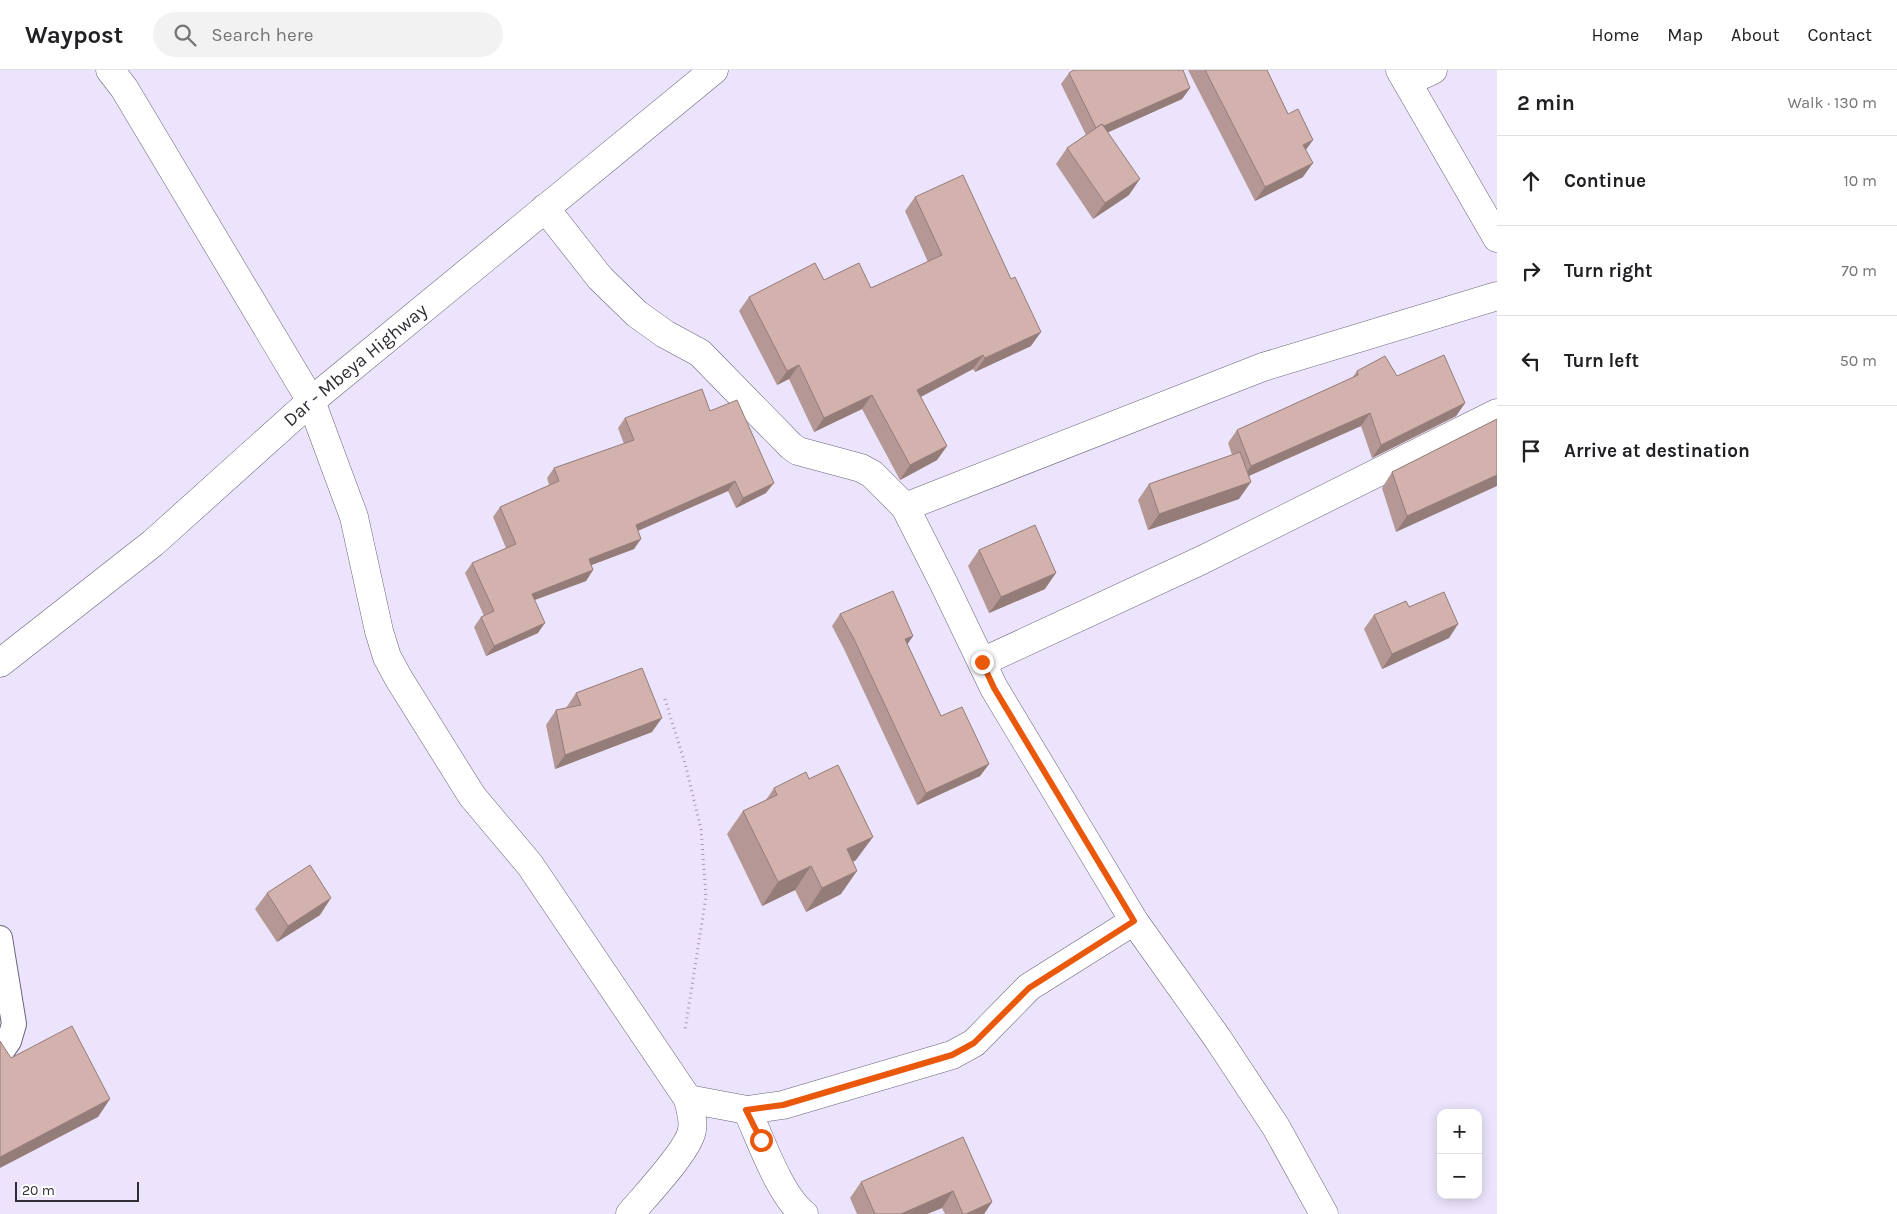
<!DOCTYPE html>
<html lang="en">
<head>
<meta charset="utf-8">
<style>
	body { margin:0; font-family:Karla,sans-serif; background:#f2f2f2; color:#202124 }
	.controls { position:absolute; right:15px; bottom:15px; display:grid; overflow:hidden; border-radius:10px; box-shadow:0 2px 12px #0003 }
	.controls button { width:45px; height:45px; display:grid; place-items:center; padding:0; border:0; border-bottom:1px solid #e0e0e0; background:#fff; color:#202124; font:25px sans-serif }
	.scale { position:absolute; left:15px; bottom:12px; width:124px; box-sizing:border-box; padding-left:5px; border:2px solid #302d36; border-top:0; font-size:14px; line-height:18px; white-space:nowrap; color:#302d36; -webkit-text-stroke:4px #fff; paint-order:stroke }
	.stop { position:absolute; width:15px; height:15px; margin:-11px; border:4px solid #ea580c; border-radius:50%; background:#fff }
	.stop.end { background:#ea580c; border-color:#fff; box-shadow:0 1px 5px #0008 }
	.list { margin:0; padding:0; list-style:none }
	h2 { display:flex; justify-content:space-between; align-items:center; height:65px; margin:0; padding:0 20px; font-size:21px }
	h2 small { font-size:16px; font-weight:400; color:#757577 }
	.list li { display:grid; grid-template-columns:32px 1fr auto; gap:15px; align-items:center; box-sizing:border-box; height:90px; padding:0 20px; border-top:1px solid #e0e0e0 }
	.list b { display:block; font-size:19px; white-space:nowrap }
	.list em { font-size:16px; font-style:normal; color:#757577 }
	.icon { flex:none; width:28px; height:28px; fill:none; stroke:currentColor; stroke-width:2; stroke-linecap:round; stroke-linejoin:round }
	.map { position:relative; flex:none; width:1497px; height:1144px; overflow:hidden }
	header { display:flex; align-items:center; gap:30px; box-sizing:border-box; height:70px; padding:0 25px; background:#fff; border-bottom:1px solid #e0e0e0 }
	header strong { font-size:24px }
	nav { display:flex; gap:28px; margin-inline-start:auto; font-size:18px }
	.search { width:350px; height:45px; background:#f2f2f2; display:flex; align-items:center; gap:12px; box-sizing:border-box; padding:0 18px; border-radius:28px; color:#757577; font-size:19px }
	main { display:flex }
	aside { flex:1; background:#fff }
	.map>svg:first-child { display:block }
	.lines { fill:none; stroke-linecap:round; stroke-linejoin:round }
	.lane-casing { stroke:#696377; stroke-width:26 }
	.street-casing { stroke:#696377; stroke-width:29 }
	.highway-casing { stroke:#696377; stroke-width:29 }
	.path { stroke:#a19bad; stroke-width:3; stroke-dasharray:1 4; stroke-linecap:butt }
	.lane { stroke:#fff; stroke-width:24 }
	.street { stroke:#fff; stroke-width:28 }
	.highway { stroke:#fff; stroke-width:28 }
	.wall { fill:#b59895 }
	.shaded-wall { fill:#947c79 }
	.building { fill:#d3b1ad; stroke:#947c79 }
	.route { stroke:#ea580c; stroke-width:6 }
	.labels { text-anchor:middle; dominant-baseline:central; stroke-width:4; stroke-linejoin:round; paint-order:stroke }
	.street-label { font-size:19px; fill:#302d36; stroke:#fff }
</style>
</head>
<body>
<header>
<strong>Waypost</strong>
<div class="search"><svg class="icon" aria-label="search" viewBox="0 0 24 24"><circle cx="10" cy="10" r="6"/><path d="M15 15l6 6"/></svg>Search here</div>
<nav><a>Home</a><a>Map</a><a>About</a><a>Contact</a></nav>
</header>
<main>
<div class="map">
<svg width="1497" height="1144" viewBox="0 0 1497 1144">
	<rect width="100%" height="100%" fill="#ece4fc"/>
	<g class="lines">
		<g class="lane-casing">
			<path id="lane" d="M0,868L14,954L9,971L0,984"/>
		</g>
		<g class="street-casing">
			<g id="street">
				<path d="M110,0L124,18L311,331L354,447L379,561L387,587L399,609L472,726L530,795L688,1029C690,1038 694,1050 692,1060C689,1080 645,1126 630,1144"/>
				<path d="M1400,0L1497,168"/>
				<path d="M1407,12L1433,0"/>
				<path d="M545,138L600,208L637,244L665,264L700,283L791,376L798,381L861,398L872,404L905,437L943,512L994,618L1134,851L1218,969L1276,1057L1324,1144"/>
				<path d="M905,437L1263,297L1497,226"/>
				<path d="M982,592L1202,490L1497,343"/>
				<path d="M688,1029L747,1040L783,1035L952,985L974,973L1029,917L1134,851"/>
				<path d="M747,1040C760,1068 780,1126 804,1144"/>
			</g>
		</g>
		<g class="highway-casing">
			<g id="highway">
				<path id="s1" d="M0,593L153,473L311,331L714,0"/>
			</g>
		</g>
		<path class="path" d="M665,629L686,697L701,759L706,827L685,960"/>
		<use href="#lane" class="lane"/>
		<use href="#street" class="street"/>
		<use href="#highway" class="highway"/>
	</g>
	<g class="wall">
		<path d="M1188,0H1267L1306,80L1303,107L1255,131Z"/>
		<path d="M1069,3L1190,18L1182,29L1108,62L1129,125L1093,149L1056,94L1067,78L1086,65L1061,14Z"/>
		<path d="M915,127L1031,276L975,302L973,299L921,327L947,376L937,390L900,410L862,339L814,362L789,309L777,315L739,241L749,227L824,210L871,218L928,192L905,141Z"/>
		<path d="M1357,301L1397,306L1465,333L1456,346L1372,388L1361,356L1248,406L1239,429L1148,460L1138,430L1149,414L1232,385L1228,373L1237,360L1352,308Z"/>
		<path d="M710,341L766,423L736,438L728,421L638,461L634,479L591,495L593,500L586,511L534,530L538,563L486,586L474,557L481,547L484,546L465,503L472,493L506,478L493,447L500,437L549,415L547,408L554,398L624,374L618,358L625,348Z"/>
		<path d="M1497,349L1396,462L1382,418L1392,402Z"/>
		<path d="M979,480L1045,519L989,543L968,496Z"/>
		<path d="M1409,537L1458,554L1449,568L1382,599L1364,559L1374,545Z"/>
		<path d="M840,544L913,566L907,574L941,646L989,694L980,706L917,735L844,579L832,556Z"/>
		<path d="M576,623L652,662L555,699L546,655L556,640L566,638Z"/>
		<path d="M809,709L856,790L853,792L841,824L806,842L795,820L762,836L727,764L743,741L766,730L774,718Z"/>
		<path d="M267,823L320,845L277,872L255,839Z"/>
		<path d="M963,1067L992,1132L984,1144H945L942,1138L927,1144H857L850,1128L861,1112Z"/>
	</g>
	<g class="shaded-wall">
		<path d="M1190,18L1182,29L1089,71L1097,59Z"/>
		<path d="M1313,70L1303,84V75Z"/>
		<path d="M1313,93L1303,107L1255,131L1265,117Z"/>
		<path d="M1140,109L1129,125L1093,149L1105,133Z"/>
		<path d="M1041,262L1031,276L975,302L985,288Z"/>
		<path d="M983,285L973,299L907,334L917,320Z"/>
		<path d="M799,295L789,309L777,315L787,301Z"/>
		<path d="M872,325L862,339L814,362L824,348Z"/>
		<path d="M1465,333L1456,346L1372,388L1381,375Z"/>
		<path d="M1370,343L1361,356L1242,409L1251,396Z"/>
		<path d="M947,376L937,390L900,410L910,395Z"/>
		<path d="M1497,405V416L1396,462L1407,446Z"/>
		<path d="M735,411L728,421L628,465L636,455Z"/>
		<path d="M1251,412L1239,429L1148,460L1159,444Z"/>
		<path d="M774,413L766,423L736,438L743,428Z"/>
		<path d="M641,469L634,479L581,499L589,489Z"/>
		<path d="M593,500L586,511L524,534L532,524Z"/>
		<path d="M1056,503L1045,519L989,543L1001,527Z"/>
		<path d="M545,553L538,563L486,586L494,576Z"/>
		<path d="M1458,554L1449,568L1382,599L1392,584Z"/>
		<path d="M913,566L905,578V569Z"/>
		<path d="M662,648L652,662L555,699L565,685Z"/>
		<path d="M989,694L980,706L917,735L926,723Z"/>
		<path d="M873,767L856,790L831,802L847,779Z"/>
		<path d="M811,796L795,820L762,836L778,812Z"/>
		<path d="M857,801L841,824L806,842L822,818Z"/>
		<path d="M331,828L320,845L277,872L288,856Z"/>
		<path d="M110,1029L98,1047L0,1098V1087Z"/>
		<path d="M953,1121L942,1138L927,1144H901Z"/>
		<path d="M992,1132L984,1144H966Z"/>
	</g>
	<g class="building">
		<path d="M1074,0H1183L1190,18L1104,56L1102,54L1096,58L1069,3Z"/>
		<path d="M1205,0H1267L1288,44L1298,39L1313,70L1303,75L1313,93L1265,117Z"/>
		<path d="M1102,54L1140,109L1105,133L1067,78Z"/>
		<path d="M963,105L1011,209L1015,207L1041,262L985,288L983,285L917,320L947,376L910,395L872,325L824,348L799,295L787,301L749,227L815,193L824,210L859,193L871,218L942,185L915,127Z"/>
		<path d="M1444,285L1465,333L1381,375L1370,343L1251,396L1237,360L1358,305L1357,301L1385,286L1397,306Z"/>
		<path d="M702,319L710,341L737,330L774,413L743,428L735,411L636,455L641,469L589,489L593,500L532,524L545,553L494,576L481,547L494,541L472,493L516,474L500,437L559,411L554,398L634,370L625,348Z"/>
		<path d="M1497,349V405L1407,446L1392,402Z"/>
		<path d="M1240,382L1251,412L1159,444L1149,414Z"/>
		<path d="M1035,455L1056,503L1001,527L979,480Z"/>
		<path d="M893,521L913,566L905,569L941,646L962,637L989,694L926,723L853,567L840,544Z"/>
		<path d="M1444,522L1458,554L1392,584L1374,545L1406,531L1409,537Z"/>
		<path d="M642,598L662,648L565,685L556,640L581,635L576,623Z"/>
		<path d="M838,695L873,767L847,779L857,801L822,818L811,796L778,812L743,741L777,725L774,718L806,702L809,709Z"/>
		<path d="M310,795L331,828L288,856L267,823Z"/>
		<path d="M72,956L110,1029L0,1087V971L11,988Z"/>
		<path d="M963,1067L992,1132L966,1144H963L953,1121L901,1144H875L861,1112Z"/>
	</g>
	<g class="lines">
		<path class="route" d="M761,1070L746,1040L783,1035L952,985L974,973L1029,918L1134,851L994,618L982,592"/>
	</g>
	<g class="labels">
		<g class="street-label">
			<text stroke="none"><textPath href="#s1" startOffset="464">Dar - Mbeya Highway</textPath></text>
		</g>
	</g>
</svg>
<div class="controls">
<button>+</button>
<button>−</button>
</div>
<div class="scale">20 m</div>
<div class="stop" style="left:761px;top:1070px"></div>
<div class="stop end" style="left:982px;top:592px"></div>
</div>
<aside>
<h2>2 min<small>Walk · 130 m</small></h2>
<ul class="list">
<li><svg class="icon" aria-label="ahead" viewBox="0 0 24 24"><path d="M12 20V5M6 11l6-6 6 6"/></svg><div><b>Continue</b></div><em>10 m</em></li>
<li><svg class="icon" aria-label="right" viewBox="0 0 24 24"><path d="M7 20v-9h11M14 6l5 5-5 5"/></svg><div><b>Turn right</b></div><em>70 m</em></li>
<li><svg class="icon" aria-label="left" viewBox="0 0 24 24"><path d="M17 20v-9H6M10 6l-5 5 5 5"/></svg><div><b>Turn left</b></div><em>50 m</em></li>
<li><svg class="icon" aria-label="arrive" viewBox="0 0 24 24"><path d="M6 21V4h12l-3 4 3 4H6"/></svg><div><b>Arrive at destination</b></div></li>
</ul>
</aside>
</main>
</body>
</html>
